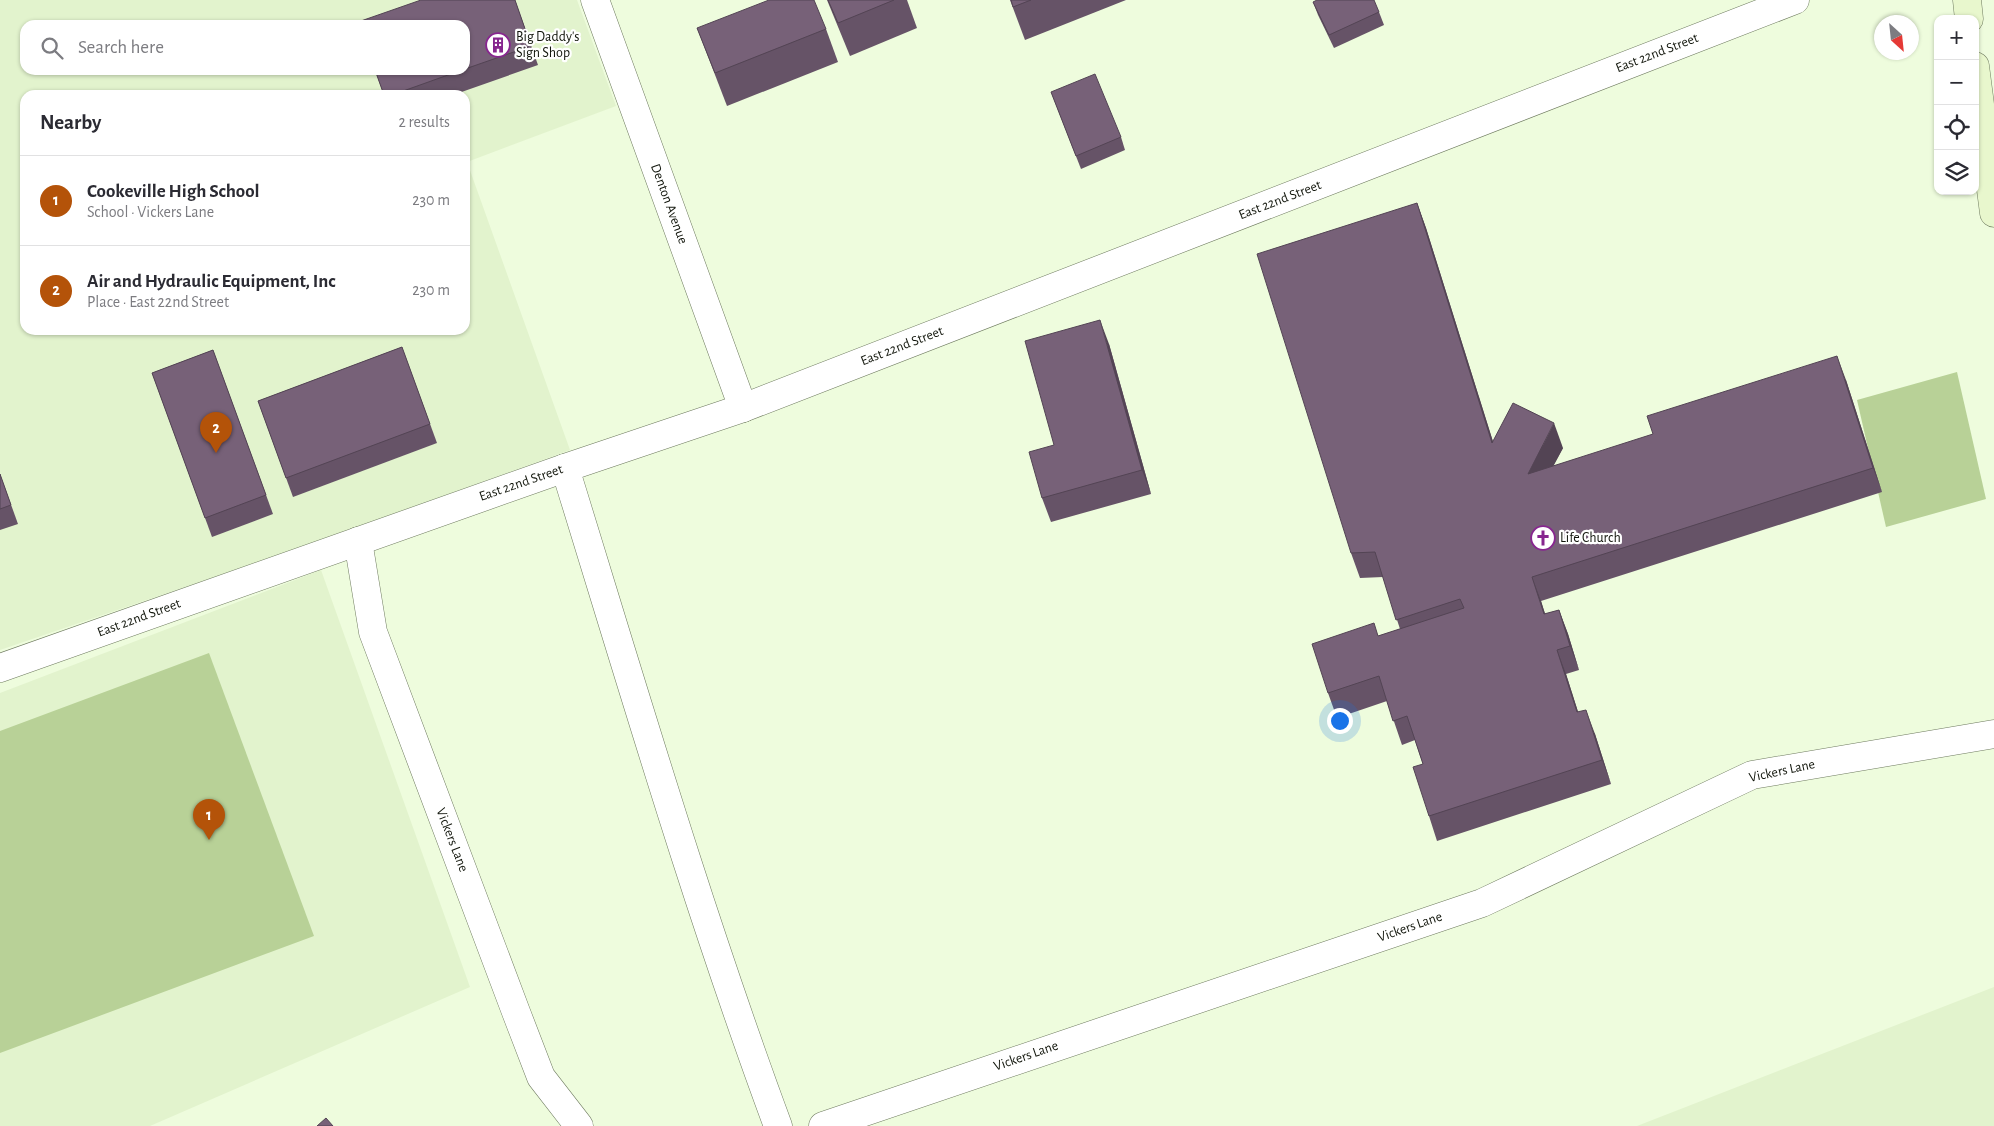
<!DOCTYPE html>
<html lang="en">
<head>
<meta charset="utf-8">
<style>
	body { margin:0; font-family:"Alegreya Sans",sans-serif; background:#f7f7f7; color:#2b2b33 }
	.controls { position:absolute; right:15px; top:15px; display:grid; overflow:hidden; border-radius:10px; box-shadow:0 1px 4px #0004 }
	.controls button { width:45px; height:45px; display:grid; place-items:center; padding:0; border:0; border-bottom:1px solid #e1e1e2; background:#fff; color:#2b2b33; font:25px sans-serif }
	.compass { position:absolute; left:1874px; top:15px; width:45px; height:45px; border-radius:50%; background:#fff; box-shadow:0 1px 4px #0004; rotate:153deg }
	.you { position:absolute; left:1339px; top:720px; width:18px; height:18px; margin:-12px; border:4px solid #fff; border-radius:50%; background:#1a73e8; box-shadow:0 0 0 8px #1a73e833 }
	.badge { display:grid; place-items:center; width:32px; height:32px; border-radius:50%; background:#b45309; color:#fff; font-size:16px; font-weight:700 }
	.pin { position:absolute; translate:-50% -41px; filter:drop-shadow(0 1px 2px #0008) }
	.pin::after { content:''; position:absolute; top:26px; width:18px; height:15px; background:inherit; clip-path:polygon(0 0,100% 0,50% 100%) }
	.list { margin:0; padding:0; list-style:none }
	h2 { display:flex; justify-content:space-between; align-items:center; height:65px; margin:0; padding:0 20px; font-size:21px }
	h2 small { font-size:16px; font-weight:400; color:#7c7c81 }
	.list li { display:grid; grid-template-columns:32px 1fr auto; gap:15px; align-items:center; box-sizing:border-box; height:90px; padding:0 20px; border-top:1px solid #e1e1e2 }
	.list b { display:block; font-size:19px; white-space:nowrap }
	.list p { margin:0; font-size:16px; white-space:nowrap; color:#7c7c81 }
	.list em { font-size:16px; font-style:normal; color:#7c7c81 }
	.icon { flex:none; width:28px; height:28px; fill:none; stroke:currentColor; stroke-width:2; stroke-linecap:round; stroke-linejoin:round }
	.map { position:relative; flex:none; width:1994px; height:1126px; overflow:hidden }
	.search { position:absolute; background:#fff; box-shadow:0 1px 4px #0004; left:20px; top:20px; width:450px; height:55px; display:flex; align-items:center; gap:12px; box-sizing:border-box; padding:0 18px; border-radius:15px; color:#7c7c81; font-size:19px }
	.panel { position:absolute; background:#fff; box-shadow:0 1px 4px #0004; left:20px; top:90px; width:450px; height:245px; border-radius:15px }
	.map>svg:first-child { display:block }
	.built { fill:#e2f3cd; fill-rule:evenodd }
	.green { fill:#b8d197 }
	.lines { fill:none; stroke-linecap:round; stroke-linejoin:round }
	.street-casing { stroke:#6e7a5f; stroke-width:29 }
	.secondary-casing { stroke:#6e7a5f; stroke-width:29 }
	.street { stroke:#fff; stroke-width:28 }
	.secondary { stroke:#e8f7cd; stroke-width:28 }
	.wall { fill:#665367 }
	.shaded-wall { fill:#534454 }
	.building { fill:#776178; stroke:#534454 }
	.labels { text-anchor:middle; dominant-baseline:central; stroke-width:4.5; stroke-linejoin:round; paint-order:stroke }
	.poi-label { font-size:14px; fill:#11150b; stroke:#fff; text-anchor:start }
	.street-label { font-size:14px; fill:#11150b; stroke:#fff }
</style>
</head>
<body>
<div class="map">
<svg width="1994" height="1126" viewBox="0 0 1994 1126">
	<rect width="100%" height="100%" fill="#eefcdd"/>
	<g class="built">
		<path d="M0,0H577L616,106L467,162L570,450L282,554L0,650ZM25,25H465V70H25ZM25,95H465V330H25Z"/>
		<path d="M321,570L470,987L150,1126H0V693Z"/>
		<path d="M1994,987V1126H1637Z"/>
	</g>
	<g class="green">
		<path d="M1957,372L1986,499L1886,527L1857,400Z"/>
		<path d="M209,653L314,936L0,1053V731Z"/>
	</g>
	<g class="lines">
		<g class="street-casing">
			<g id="street">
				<path d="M595,0L743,408"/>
				<path d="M565,468C633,688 698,910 778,1126"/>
				<path d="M358,541L373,632L516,1012L541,1077L579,1126"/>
				<path d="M0,668L565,468L743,408L1795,0"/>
				<path d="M823,1126L1482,903L1752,775L1994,734"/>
			</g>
		</g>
		<g class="secondary-casing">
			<g id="secondary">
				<path d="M1967,0L1969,19"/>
				<path d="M1975,66L1994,213"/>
			</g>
		</g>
		<use href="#street" class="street"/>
		<use href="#secondary" class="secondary"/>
	</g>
	<g class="wall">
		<path d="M515,0L538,65L453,95H384L375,70H465V25Z"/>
		<path d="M827,0H907L917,28L850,56Z"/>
		<path d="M1010,0H1126L1025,40Z"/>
		<path d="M1313,2L1379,12L1384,25L1334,48L1318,15Z"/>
		<path d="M697,28L826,29L838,62L727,106Z"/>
		<path d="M1051,92L1121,137L1125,150L1081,169Z"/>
		<path d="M1417,203L1426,228L1493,442L1563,448L1553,466L1846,380L1882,492L1541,601L1545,614L1559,610L1568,634L1579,670L1566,674L1578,712L1595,734L1611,784L1437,841L1429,816L1423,764L1415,740L1402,745L1387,701L1337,718L1328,693L1378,636L1400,629L1383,577L1360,578L1351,553Z"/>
		<path d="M1109,344L1151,494L1051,522L1042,498L1054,445Z"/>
		<path d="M402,347L437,443L293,497L258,401Z"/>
		<path d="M213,350L273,514L212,537L152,373Z"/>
		<path d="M0,474L18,524L0,530Z"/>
	</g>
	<g class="shaded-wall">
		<path d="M1417,203L1426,228L1501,467L1492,443Z"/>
		<path d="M1100,320L1109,344L1151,494L1142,470Z"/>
		<path d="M1837,356L1846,380L1882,492L1873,468Z"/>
		<path d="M1554,423L1563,448L1536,499L1528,474Z"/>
		<path d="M1532,577L1541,601L1553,639L1544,614Z"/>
		<path d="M1559,610L1568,634L1579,670L1570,646Z"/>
		<path d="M1557,650L1566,674L1586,737L1577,712Z"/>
		<path d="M1586,710L1595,734L1611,784L1602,760Z"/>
	</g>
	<g class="building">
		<path d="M421,0H515L531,46L465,69V25H359L358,22Z"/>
		<path d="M769,0H814L826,29L715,73L697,28Z"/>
		<path d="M828,0H894L838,23Z"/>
		<path d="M1011,0H1031L1013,7Z"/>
		<path d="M1317,0H1374L1379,12L1329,35L1313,2Z"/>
		<path d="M375,70H462L392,95H384Z"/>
		<path d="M1095,74L1121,137L1076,156L1051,92Z"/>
		<path d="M1417,203L1492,443L1513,403L1554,423L1528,474L1653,434L1647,416L1837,356L1873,468L1532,577L1544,614L1559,610L1570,646L1557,650L1577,712L1586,710L1602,760L1429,816L1413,767L1423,764L1407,716L1393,721L1379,676L1328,693L1312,644L1374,623L1378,636L1464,608L1460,599L1396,620L1375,552L1351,553L1257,254Z"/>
		<path d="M1100,320L1142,470L1042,498L1029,452L1054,445L1025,341Z"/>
		<path d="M402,347L430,424L286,478L258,401Z"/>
		<path d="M213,350L266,495L205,518L152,373Z"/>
		<path d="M0,474L11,505L0,509Z"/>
		<path d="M326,1118L333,1126H317Z"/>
	</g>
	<defs>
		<g id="building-ring" transform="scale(1.25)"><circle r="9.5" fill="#fff" stroke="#87268f" stroke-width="1.5"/><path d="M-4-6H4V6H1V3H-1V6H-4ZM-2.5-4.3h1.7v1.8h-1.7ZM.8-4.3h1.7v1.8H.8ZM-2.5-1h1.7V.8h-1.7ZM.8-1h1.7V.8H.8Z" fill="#87268f"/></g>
		<g id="church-ring" transform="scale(1.25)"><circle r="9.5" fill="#fff" stroke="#87268f" stroke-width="1.5"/><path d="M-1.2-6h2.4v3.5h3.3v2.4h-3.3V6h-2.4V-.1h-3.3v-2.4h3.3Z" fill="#87268f"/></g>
	</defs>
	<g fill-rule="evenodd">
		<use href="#building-ring" x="498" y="45"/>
		<use href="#church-ring" x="1543" y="538"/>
	</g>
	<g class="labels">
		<g class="poi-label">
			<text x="516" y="37">Big Daddy's<tspan x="516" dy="16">Sign Shop</tspan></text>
			<text x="1560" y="538">Life Church</text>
		</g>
		<g class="street-label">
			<text transform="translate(1657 53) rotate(-21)">East 22nd Street</text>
			<text transform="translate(1280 200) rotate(-21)">East 22nd Street</text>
			<text transform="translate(669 204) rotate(70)">Denton Avenue</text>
			<text transform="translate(902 346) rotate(-21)">East 22nd Street</text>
			<text transform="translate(521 483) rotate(-19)">East 22nd Street</text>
			<text transform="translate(139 618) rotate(-20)">East 22nd Street</text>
			<text transform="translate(1782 771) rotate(-12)">Vickers Lane</text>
			<text transform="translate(452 840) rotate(69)">Vickers Lane</text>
			<text transform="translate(1410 927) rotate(-19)">Vickers Lane</text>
			<text transform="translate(1026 1056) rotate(-19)">Vickers Lane</text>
		</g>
	</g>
</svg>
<div class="controls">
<button>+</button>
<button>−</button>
<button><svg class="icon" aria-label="locate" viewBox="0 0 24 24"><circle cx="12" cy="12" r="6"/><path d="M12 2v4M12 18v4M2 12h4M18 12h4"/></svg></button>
<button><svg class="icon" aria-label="layers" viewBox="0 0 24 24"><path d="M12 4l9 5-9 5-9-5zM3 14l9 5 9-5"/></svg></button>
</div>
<svg class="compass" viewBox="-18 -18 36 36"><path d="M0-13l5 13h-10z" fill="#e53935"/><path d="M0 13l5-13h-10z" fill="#7c7c81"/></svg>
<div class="you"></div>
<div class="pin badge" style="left:209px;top:840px">1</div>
<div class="pin badge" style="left:216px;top:453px">2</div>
<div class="search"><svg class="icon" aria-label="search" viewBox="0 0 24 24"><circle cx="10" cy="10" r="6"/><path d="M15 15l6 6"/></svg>Search here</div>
<section class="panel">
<h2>Nearby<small>2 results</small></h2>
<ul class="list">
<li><span class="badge">1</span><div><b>Cookeville High School</b><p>School · Vickers Lane</p></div><em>230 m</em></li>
<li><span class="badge">2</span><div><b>Air and Hydraulic Equipment, Inc</b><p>Place · East 22nd Street</p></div><em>230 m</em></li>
</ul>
</section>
</div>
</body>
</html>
